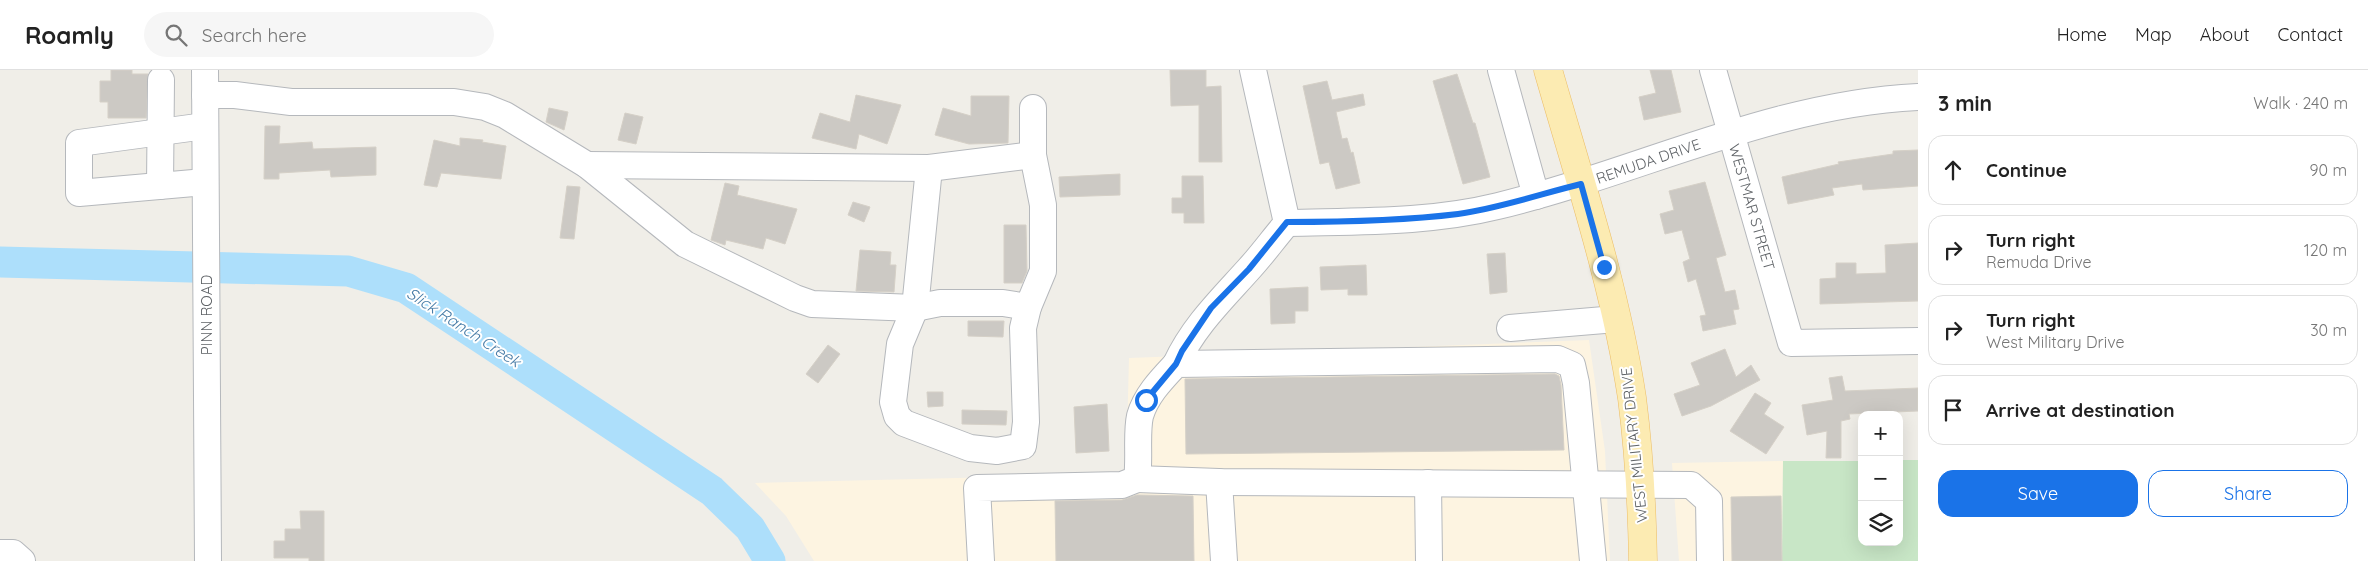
<!DOCTYPE html>
<html lang="en">
<head>
<meta charset="utf-8">
<style>
	body { margin:0; font-family:Quicksand,sans-serif; background:#f6f6f6; color:#222 }
	.controls { position:absolute; right:15px; bottom:15px; display:grid; overflow:hidden; border-radius:10px; box-shadow:0 5px 20px #0002 }
	.controls button { width:45px; height:45px; display:grid; place-items:center; padding:0; border:0; border-bottom:1px solid #e0e0e0; background:#fff; color:#222; font:25px sans-serif }
	.stop { position:absolute; width:15px; height:15px; margin:-11px; border:4px solid #1a73e8; border-radius:50%; background:#fff }
	.stop.end { background:#1a73e8; border-color:#fff; box-shadow:0 1px 5px #0008 }
	.list { margin:0; padding:0; list-style:none }
	h2 { display:flex; justify-content:space-between; align-items:center; height:65px; margin:0; padding:0 20px; font-size:21px }
	h2 small { font-size:16px; font-weight:400; color:#767676 }
	.list li { display:grid; grid-template-columns:32px 1fr auto; gap:15px; align-items:center; box-sizing:border-box; height:70px; margin:0 10px 10px; padding:0 10px; border:1px solid #e0e0e0; border-radius:15px }
	.list b { display:block; font-size:19px; white-space:nowrap }
	.list p { margin:0; font-size:16px; white-space:nowrap; color:#767676 }
	.list em { font-size:16px; font-style:normal; color:#767676 }
	.actions { display:flex; gap:10px; padding:15px 20px }
	.actions a { flex:1; padding:11px 0; border:1px solid #1a73e8; border-radius:15px; text-align:center; font-size:18px; color:#1a73e8 }
	.actions .main { background:#1a73e8; color:#fff }
	.icon { flex:none; width:28px; height:28px; fill:none; stroke:currentColor; stroke-width:2; stroke-linecap:round; stroke-linejoin:round }
	.map { position:relative; flex:none; width:1918px; height:491px; overflow:hidden }
	header { display:flex; align-items:center; gap:30px; box-sizing:border-box; height:70px; padding:0 25px; background:#fff; border-bottom:1px solid #e0e0e0 }
	header strong { font-size:24px }
	nav { display:flex; gap:28px; margin-inline-start:auto; font-size:18px }
	.search { width:350px; height:45px; background:#f6f6f6; display:flex; align-items:center; gap:12px; box-sizing:border-box; padding:0 18px; border-radius:28px; color:#767676; font-size:19px }
	main { display:flex }
	aside { flex:1; background:#fff }
	.map>svg:first-child { display:block }
	.commercial { fill:#fdf4e1 }
	.green { fill:#c8e6c6 }
	.lines { fill:none; stroke-linecap:round; stroke-linejoin:round }
	.river { stroke:#addffb; stroke-width:31 }
	.building { fill:#ccc9c4; stroke:#d5d0c7 }
	.minor-casing { stroke:#b5b8bc; stroke-width:28 }
	.major-casing { stroke:#ecbd66; stroke-width:29 }
	.minor { stroke:#fff; stroke-width:26 }
	.major { stroke:#fcebb2; stroke-width:28 }
	.route { stroke:#1a73e8; stroke-width:6 }
	.labels { text-anchor:middle; dominant-baseline:central; stroke-width:4; stroke-linejoin:round; paint-order:stroke }
	.street-label { font-size:15px; fill:#5f6367; stroke:#fff }
	.water-label { font-size:16px; font-style:italic; fill:#467ba6; stroke:#fff }
</style>
</head>
<body>
<header>
<strong>Roamly</strong>
<div class="search"><svg class="icon" aria-label="search" viewBox="0 0 24 24"><circle cx="10" cy="10" r="6"/><path d="M15 15l6 6"/></svg>Search here</div>
<nav><a>Home</a><a>Map</a><a>About</a><a>Contact</a></nav>
</header>
<main>
<div class="map">
<svg width="1918" height="491" viewBox="0 0 1918 491">
	<rect width="100%" height="100%" fill="#f0eee8"/>
	<g class="commercial">
		<path d="M1589,270L1605,381L1610,491H814L786,446L755,413L1126,404L1129,288Z"/>
		<path d="M1783,391L1782,491H1679L1672,393Z"/>
	</g>
	<path class="green" d="M1899,390H1918V491H1782L1783,391H1862V472H1899Z"/>
	<g class="lines">
		<path class="river" d="M0,192L348,201L406,218L712,421L750,458L770,491"/>
	</g>
	<g class="building">
		<path d="M111,0H132V4H148L146,48H108V32H100V11H111Z"/>
		<path d="M1170,0H1206V17L1221,16L1222,92H1199V35L1171,36Z"/>
		<path d="M1650,0H1671L1681,42L1644,50L1639,27L1656,23Z"/>
		<path d="M1457,4L1473,53H1475L1490,107L1463,114L1433,11Z"/>
		<path d="M1327,11L1332,30L1363,24L1365,35L1336,42L1342,69L1347,68L1351,83L1353,82L1360,113L1336,119L1329,92L1320,94L1303,16Z"/>
		<path d="M856,25L901,35L887,74L859,64L856,79L812,68L820,43L850,52Z"/>
		<path d="M971,26H1009L1008,73L969,74L935,65L943,38L971,46Z"/>
		<path d="M549,38L568,42L564,60L546,52Z"/>
		<path d="M625,43L643,47L636,74L618,70Z"/>
		<path d="M265,56H280L279,74L312,72L313,79L376,77V105L331,107L330,100L279,103V109H264Z"/>
		<path d="M460,68L483,70L482,72L506,76L501,109L441,103L437,117L424,115L434,70L460,76Z"/>
		<path d="M1918,80V116L1863,120L1862,114L1832,118L1834,125L1788,134L1782,107L1839,94L1838,92L1893,84V81Z"/>
		<path d="M1120,104V125L1060,127L1059,107Z"/>
		<path d="M1182,106H1203L1204,153H1184V143H1172V128H1182Z"/>
		<path d="M1705,112L1726,185L1716,188L1725,222L1735,220L1739,239L1733,240L1736,254L1703,261L1700,246L1706,245L1696,209L1688,212L1683,192L1690,189L1682,160L1665,164L1660,144L1674,140L1669,121Z"/>
		<path d="M725,113L739,116L737,125L797,139L785,174L766,168L763,179L726,170L725,175L711,170Z"/>
		<path d="M567,116L580,117L574,169L560,168Z"/>
		<path d="M853,132L870,137L864,152L848,145Z"/>
		<path d="M1004,155H1026L1027,201L1022,213H1004Z"/>
		<path d="M1918,173V231L1820,234V209L1836,208V193H1856V204L1886,203L1885,175Z"/>
		<path d="M860,180L891,182L890,195H896L894,222L856,221Z"/>
		<path d="M1505,183L1507,222L1490,224L1487,184Z"/>
		<path d="M1366,195L1367,225H1348V219L1321,220L1320,197Z"/>
		<path d="M1308,217V241H1295V253L1271,254L1270,219Z"/>
		<path d="M968,251H1004L1003,267L968,266Z"/>
		<path d="M828,275L840,284L818,313L806,304Z"/>
		<path d="M1725,279L1736,307L1751,295L1760,310L1711,336L1682,346L1674,324L1700,315L1691,293Z"/>
		<path d="M1555,304L1559,306L1561,315L1564,380L1186,384L1185,309Z"/>
		<path d="M1842,306L1845,321L1918,318V341L1849,344L1850,349L1841,351V388H1826L1827,361L1807,365L1802,335L1833,330L1829,308Z"/>
		<path d="M927,322H943V336L928,337Z"/>
		<path d="M1755,323L1771,333L1764,344L1784,357L1766,384L1730,361Z"/>
		<path d="M1107,334L1109,381L1076,383L1074,337Z"/>
		<path d="M962,340L1007,341L1006,355L962,354Z"/>
		<path d="M1137,425L1193,426L1194,491H1056L1055,431L1122,430Z"/>
		<path d="M1781,426L1782,491H1732L1731,427Z"/>
		<path d="M300,441H324V491H309V488H274V471H285V459H301Z"/>
	</g>
	<g class="lines">
		<g class="minor-casing">
			<g id="minor">
				<path d="M205,0L208,491"/>
				<path d="M1253,0L1287,153"/>
				<path d="M1501,0L1536,126"/>
				<path d="M1713,0L1791,273L1918,271"/>
				<path d="M205,25H235L291,32H454L485,37L505,45L587,95L685,174L795,228L812,234L915,238L940,233H1003L1028,237"/>
				<path d="M205,56L79,73V123L205,112"/>
				<path d="M587,95L929,98L1033,85"/>
				<path d="M929,98L915,238L900,274L893,332L897,346L904,353L970,378L997,381L1023,376L1026,352L1023,258L1028,237L1043,201V135L1033,85V38"/>
				<path d="M160,116L161,10"/>
				<path d="M1287,153C1357,151 1429,153 1498,136C1639,102 1771,34 1918,27"/>
				<path d="M1510,258L1616,249"/>
				<path d="M1176,294C1193,257 1221,230 1248,200C1262,185 1274,168 1287,153"/>
				<path d="M1137,409L1219,412L1691,415L1709,431L1710,491"/>
				<path d="M1219,412L1224,491"/>
				<path d="M1428,413L1429,491"/>
				<path d="M0,483H13L22,491"/>
				<path d="M981,491L977,418L1122,415L1137,409C1140,389 1136,364 1140,346C1146,325 1162,309 1176,294L1558,289L1572,295L1576,313L1593,491"/>
			</g>
		</g>
		<g class="major-casing">
			<path id="major" d="M1548,0C1579,108 1615,216 1632,328C1639,382 1642,437 1643,491"/>
		</g>
		<use href="#minor" class="minor"/>
		<use href="#major" class="major"/>
	</g>
	<g class="lines">
		<path class="route" d="M1146,330L1176,294L1182,281L1211,238L1249,199L1287,152C1344,152 1401,151 1458,144C1500,138 1540,124 1581,114L1604,197"/>
	</g>
	<g class="labels">
		<g class="street-label">
			<text transform="translate(1648 91) rotate(-19)">REMUDA DRIVE</text>
			<text transform="translate(1752 137) rotate(74)">WESTMAR STREET</text>
			<text transform="translate(206 245) rotate(-90)">PINN ROAD</text>
			<text transform="translate(1634 375) rotate(-96)">WEST MILITARY DRIVE</text>
		</g>
		<g class="water-label">
			<text transform="translate(464 257) rotate(33)">Slick Ranch Creek</text>
		</g>
	</g>
</svg>
<div class="controls">
<button>+</button>
<button>−</button>
<button><svg class="icon" aria-label="layers" viewBox="0 0 24 24"><path d="M12 4l9 5-9 5-9-5zM3 14l9 5 9-5"/></svg></button>
</div>
<div class="stop" style="left:1146px;top:330px"></div>
<div class="stop end" style="left:1604px;top:197px"></div>
</div>
<aside>
<h2>3 min<small>Walk · 240 m</small></h2>
<ul class="list">
<li><svg class="icon" aria-label="ahead" viewBox="0 0 24 24"><path d="M12 20V5M6 11l6-6 6 6"/></svg><div><b>Continue</b></div><em>90 m</em></li>
<li><svg class="icon" aria-label="right" viewBox="0 0 24 24"><path d="M7 20v-9h11M14 6l5 5-5 5"/></svg><div><b>Turn right</b><p>Remuda Drive</p></div><em>120 m</em></li>
<li><svg class="icon" aria-label="right" viewBox="0 0 24 24"><path d="M7 20v-9h11M14 6l5 5-5 5"/></svg><div><b>Turn right</b><p>West Military Drive</p></div><em>30 m</em></li>
<li><svg class="icon" aria-label="arrive" viewBox="0 0 24 24"><path d="M6 21V4h12l-3 4 3 4H6"/></svg><div><b>Arrive at destination</b></div></li>
</ul>
<div class="actions"><a class="main">Save</a><a>Share</a></div>
</aside>
</main>
</body>
</html>
